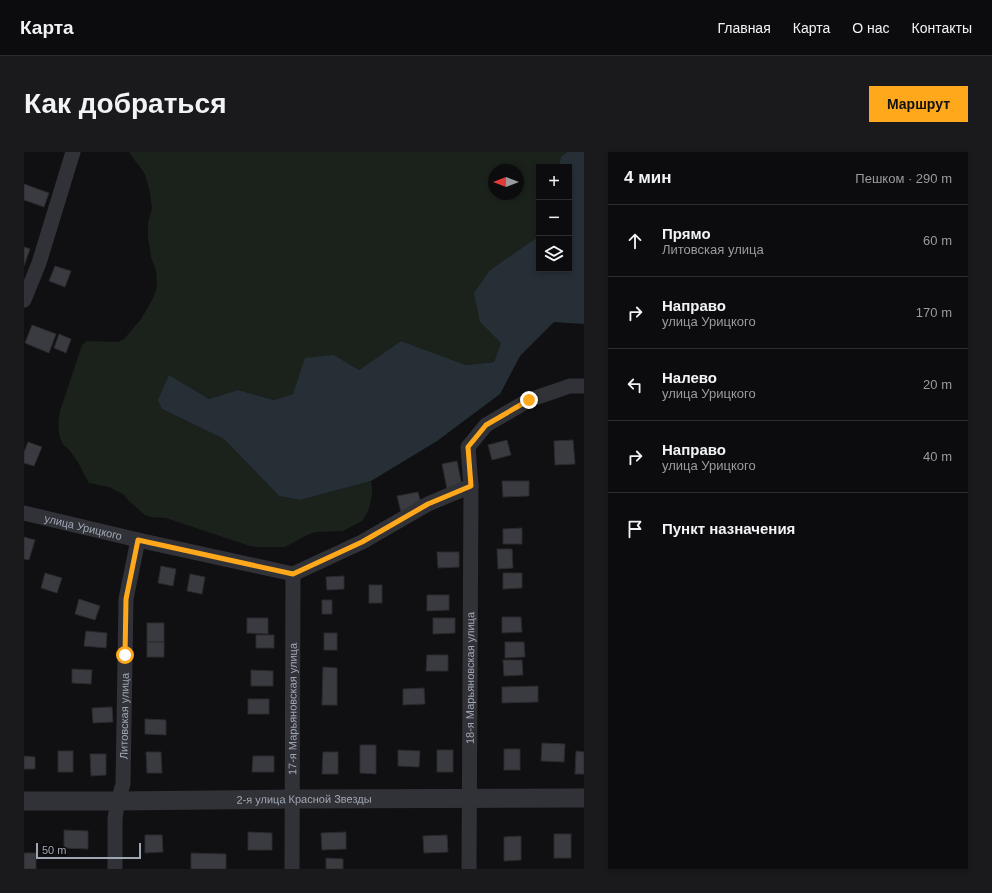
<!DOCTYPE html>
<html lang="ru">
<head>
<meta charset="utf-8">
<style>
	body { margin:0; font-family:Helvetica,sans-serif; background:#1a1a1c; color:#f1f3f6 }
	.controls { position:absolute; right:12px; top:12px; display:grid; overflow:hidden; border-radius:0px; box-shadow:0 2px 6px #0003 }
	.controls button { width:36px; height:36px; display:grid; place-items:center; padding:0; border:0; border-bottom:1px solid #2c2c2e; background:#0c0c0e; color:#f1f3f6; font:20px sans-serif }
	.compass { position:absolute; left:464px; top:12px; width:36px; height:36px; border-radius:50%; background:#0c0c0e; box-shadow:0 2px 6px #0003; rotate:270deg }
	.scale { position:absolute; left:12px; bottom:10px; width:105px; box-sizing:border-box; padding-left:4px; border:2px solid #a0a7b4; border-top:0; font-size:11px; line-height:14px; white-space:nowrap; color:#a0a7b4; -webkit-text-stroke:3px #0b0b0d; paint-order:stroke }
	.stop { position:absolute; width:12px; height:12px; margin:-9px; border:3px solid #ffa81b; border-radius:50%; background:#fff }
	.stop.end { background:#ffa81b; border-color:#fff; box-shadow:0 1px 4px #0008 }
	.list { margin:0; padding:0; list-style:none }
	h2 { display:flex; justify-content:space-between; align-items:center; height:52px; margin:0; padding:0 16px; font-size:17px }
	h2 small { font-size:13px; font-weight:400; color:#9a9b9e }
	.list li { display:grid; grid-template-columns:26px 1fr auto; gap:12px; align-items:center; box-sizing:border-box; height:72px; padding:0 16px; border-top:1px solid #2c2c2e }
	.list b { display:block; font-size:15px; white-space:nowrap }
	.list p { margin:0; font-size:13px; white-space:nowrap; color:#9a9b9e }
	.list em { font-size:13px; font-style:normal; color:#9a9b9e }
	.icon { flex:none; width:22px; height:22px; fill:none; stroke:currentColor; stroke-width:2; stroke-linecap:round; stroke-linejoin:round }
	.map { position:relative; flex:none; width:560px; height:717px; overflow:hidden; border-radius:0px }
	header { display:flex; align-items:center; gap:24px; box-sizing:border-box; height:56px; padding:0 20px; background:#0c0c0e; border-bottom:1px solid #2c2c2e }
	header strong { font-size:19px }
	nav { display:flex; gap:22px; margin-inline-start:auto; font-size:14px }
	.intro { display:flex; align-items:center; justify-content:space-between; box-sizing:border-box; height:96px; padding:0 24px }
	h1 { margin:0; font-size:28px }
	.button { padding:10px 18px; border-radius:0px; background:#ffa81b; color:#111; font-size:14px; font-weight:700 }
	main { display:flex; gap:24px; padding:0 24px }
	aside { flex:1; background:#0c0c0e; border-radius:0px; box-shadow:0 2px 6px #0003 }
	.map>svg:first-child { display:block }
	.green { fill:#1a221b; fill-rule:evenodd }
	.water { fill:#262f36 }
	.building { fill:#3a3b40; stroke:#2a2a2e }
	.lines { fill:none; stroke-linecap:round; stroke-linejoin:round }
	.minor { stroke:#313237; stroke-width:15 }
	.tertiary { stroke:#313237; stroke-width:19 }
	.route { stroke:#ffa81b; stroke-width:5 }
	.labels { text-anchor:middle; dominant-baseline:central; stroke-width:3.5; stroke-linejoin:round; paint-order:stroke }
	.street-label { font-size:11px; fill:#a0a7b4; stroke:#0b0b0d }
</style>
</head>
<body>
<header>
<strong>Карта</strong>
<nav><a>Главная</a><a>Карта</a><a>О нас</a><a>Контакты</a></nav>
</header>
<div class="intro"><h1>Как добраться</h1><a class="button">Маршрут</a></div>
<main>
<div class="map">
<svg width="560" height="717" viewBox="0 0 560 717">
	<rect width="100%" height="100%" fill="#101012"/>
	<path class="green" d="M105,0H543L537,5L534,15H515V84L466,118L456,170L477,191L470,210L442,213L377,189L335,218L310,203L269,242L250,248L214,238L185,247L145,223L138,257L200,287L255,344L276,348L347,329L348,336V343L345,356L342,363L338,369L319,379L292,380L283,383L261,395H234L226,394L142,366L127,365L121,363L104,348L99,342L85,335L65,331C60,324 58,316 53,309C51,305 48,302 46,299C44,296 41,295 39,292C33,283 34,270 36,259L58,193L63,189L94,190L100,187L117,167L127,150L132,139L133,132L132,119L127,105L124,85V71L128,56L126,40L121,23L117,16L112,10ZM470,18H494V42H470Z"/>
	<path class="water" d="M543,0H560V172L530,170L496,204L476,242L413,289L347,329L276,348L255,344L200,287L138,257L134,248L145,223L185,247L214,238L250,248L269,242L281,206L310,203L335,218L377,189L442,213L470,210L477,191L456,170L450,141L466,118L515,84V117H545V15H534L537,5Z"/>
	<g class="building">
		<path d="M0,32L25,41L20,55L0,48Z"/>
		<path d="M0,95L6,97L0,114Z"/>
		<path d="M31,114L47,119L41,135L25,129Z"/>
		<path d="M8,173L32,182L25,201L1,191Z"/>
		<path d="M35,182L47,187L42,201L30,196Z"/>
		<path d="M483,288L487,303L468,308L464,293Z"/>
		<path d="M549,288L551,312L531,313L530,289Z"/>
		<path d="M4,290L18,295L10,314L0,311V300Z"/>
		<path d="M433,309L438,334L423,337L418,312Z"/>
		<path d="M478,329H505V344L479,345Z"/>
		<path d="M394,340L398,355L377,360L373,344Z"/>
		<path d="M498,376V392H479V377Z"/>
		<path d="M0,385L11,388L5,408L0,407Z"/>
		<path d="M473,397H488L489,416L474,417Z"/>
		<path d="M413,400H435V415L414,416Z"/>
		<path d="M137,414L152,417L149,434L134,431Z"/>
		<path d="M21,421L38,426L33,441L17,436Z"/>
		<path d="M479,421H498V436L479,437Z"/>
		<path d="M166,422L181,425L178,442L163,439Z"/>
		<path d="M320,424V437L303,438L302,425Z"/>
		<rect x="345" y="433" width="13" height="18"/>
		<path d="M403,443H425V458L403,459Z"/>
		<path d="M55,447L76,454L71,468L51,462Z"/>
		<rect x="298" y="448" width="10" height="14"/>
		<path d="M478,465H497L498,480L478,481Z"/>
		<path d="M223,466H244V482L223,481Z"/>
		<path d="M409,466H431V481L409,482Z"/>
		<rect x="123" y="471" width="17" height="19"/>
		<path d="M62,479L83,481L82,496L60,494Z"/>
		<rect x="300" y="481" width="13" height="17"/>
		<rect x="232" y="483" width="18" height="13"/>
		<rect x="123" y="490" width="17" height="15"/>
		<path d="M481,490H500L501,505L481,506Z"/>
		<path d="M403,503H424V519H402Z"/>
		<path d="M479,508H498L499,523L480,524Z"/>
		<path d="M299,515L313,516V553H298Z"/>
		<path d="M48,517L68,518L67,532L48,531Z"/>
		<path d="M227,518L249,519V534H227Z"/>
		<path d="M514,534V550L478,551V535Z"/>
		<path d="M400,536L401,552L379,553V537Z"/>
		<rect x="224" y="547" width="21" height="15"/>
		<path d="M88,555L89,570L69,571L68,556Z"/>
		<path d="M121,567L142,568V583L121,582Z"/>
		<path d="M518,591L541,592L540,610L517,609Z"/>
		<path d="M336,593H352V622L336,621Z"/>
		<rect x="480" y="597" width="16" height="21"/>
		<path d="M374,598L396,599L395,615L374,614Z"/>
		<rect x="413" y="598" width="16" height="22"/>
		<rect x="34" y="599" width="15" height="21"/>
		<path d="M552,599L560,600V622H551Z"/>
		<path d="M122,600H137L138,621H123Z"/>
		<path d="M299,600H314V622H298Z"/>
		<path d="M66,602H82V623L67,624Z"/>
		<path d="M0,604L11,605V617H0Z"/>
		<path d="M229,604H250V620H228Z"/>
		<path d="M40,678L64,679V697L40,696Z"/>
		<path d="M224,680L248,681V698H224Z"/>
		<path d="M322,680V697L298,698L297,681Z"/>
		<rect x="530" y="682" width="17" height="24"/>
		<path d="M121,683H138L139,700L121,701Z"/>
		<path d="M423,683L424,700L400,701L399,684Z"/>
		<path d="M497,684V708L480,709V685Z"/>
		<rect x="0" y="701" width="12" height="16"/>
		<path d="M167,701L202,702V717H167Z"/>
		<path d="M302,706L319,707V717H302Z"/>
	</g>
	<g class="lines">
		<g class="minor">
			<path d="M0,148L15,111L49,0"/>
			<path id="s1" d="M0,361L114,388L269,422L338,390L404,352L447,334L444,295L462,273L505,248L546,234H560"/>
			<path id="s2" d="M91,717V666L94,649L99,632L102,447L114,388"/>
			<path id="s3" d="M268,717L269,422"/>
			<path id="s4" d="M445,717L447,334"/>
		</g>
		<path class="tertiary" id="s5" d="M0,649H94L268,647L560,646"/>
	</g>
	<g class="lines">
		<path class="route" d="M101,503L102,447L114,388L269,422L338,390L404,352L447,334L444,295L462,273L505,248"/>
	</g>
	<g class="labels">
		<g class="street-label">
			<text stroke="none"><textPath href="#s1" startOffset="61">улица Урицкого</textPath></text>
			<text stroke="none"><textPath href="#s4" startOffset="191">18-я Марьяновская улица</textPath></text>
			<text stroke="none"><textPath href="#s3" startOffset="160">17-я Марьяновская улица</textPath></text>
			<text stroke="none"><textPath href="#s2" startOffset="154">Литовская улица</textPath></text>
			<text stroke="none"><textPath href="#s5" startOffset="280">2-я улица Красной Звезды</textPath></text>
		</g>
	</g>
</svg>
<div class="controls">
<button>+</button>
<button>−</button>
<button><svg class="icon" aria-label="layers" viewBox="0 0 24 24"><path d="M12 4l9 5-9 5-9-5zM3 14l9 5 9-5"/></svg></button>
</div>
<svg class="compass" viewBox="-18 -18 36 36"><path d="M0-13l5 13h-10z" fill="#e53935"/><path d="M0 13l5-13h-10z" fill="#9a9b9e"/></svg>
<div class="scale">50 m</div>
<div class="stop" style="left:101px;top:503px"></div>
<div class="stop end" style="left:505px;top:248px"></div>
</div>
<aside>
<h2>4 мин<small>Пешком · 290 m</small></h2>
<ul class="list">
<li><svg class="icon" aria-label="ahead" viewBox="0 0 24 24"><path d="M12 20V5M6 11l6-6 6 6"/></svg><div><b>Прямо</b><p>Литовская улица</p></div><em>60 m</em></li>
<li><svg class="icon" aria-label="right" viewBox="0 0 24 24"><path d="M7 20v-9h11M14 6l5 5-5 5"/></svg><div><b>Направо</b><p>улица Урицкого</p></div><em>170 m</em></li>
<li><svg class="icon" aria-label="left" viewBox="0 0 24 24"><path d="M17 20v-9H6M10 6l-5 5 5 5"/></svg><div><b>Налево</b><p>улица Урицкого</p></div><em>20 m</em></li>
<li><svg class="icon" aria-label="right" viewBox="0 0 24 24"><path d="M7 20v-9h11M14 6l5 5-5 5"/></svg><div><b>Направо</b><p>улица Урицкого</p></div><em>40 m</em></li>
<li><svg class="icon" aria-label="arrive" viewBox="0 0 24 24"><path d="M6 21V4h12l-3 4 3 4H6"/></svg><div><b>Пункт назначения</b></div></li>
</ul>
</aside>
</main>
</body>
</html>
